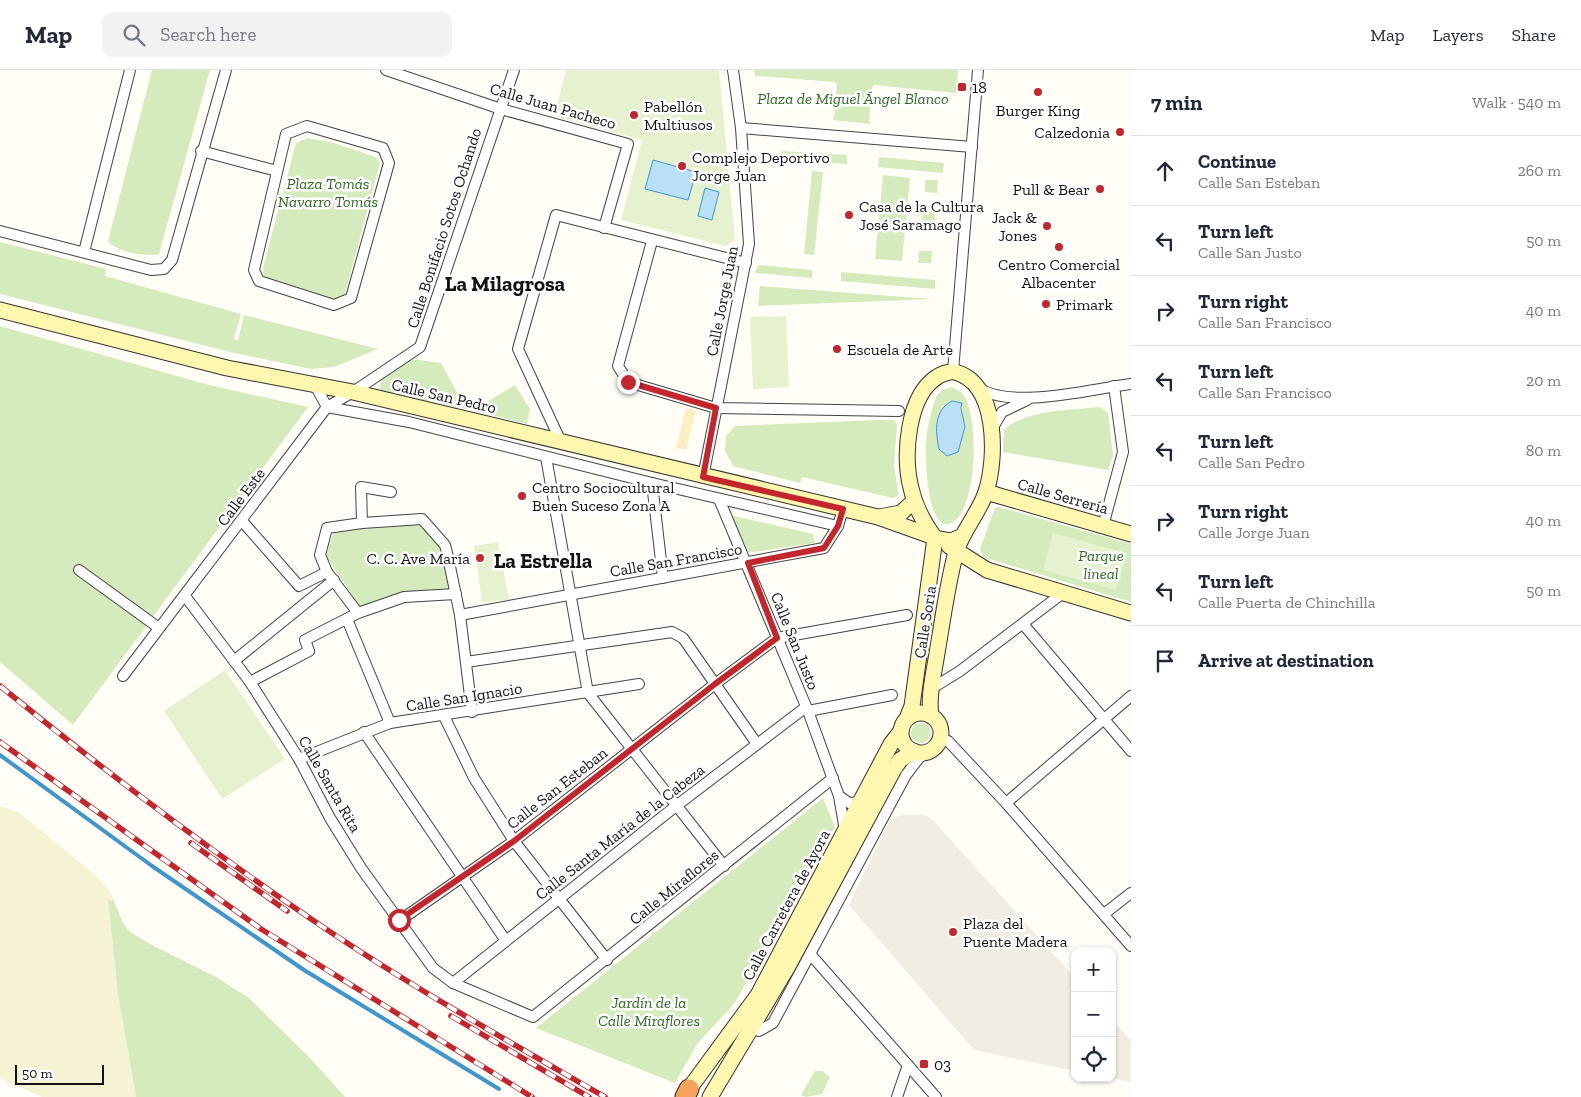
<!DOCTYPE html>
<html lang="en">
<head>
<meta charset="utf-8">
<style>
	body { margin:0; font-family:"Zilla Slab",serif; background:#f2f2f3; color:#1f2937 }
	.controls { position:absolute; right:15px; bottom:15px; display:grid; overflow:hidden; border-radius:10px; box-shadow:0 1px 4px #0004 }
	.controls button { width:45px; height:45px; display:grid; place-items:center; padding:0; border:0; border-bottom:1px solid #e0e1e3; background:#fff; color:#1f2937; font:25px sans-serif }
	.scale { position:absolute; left:15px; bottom:12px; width:89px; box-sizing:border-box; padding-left:5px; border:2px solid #111; border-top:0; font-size:14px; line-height:18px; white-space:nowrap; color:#111; -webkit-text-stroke:4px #fff; paint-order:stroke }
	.stop { position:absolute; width:15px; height:15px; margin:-11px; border:4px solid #c4262e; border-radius:50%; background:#fff }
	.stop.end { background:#c4262e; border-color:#fff; box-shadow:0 1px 5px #0008 }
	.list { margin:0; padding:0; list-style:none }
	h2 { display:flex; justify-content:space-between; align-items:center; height:65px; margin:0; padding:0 20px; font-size:21px }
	h2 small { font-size:16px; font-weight:400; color:#747a83 }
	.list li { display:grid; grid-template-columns:32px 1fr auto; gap:15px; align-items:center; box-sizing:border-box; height:70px; padding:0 20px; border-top:1px solid #e0e1e3 }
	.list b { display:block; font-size:19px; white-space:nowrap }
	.list p { margin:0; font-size:16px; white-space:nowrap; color:#747a83 }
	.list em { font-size:16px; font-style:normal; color:#747a83 }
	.icon { flex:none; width:28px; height:28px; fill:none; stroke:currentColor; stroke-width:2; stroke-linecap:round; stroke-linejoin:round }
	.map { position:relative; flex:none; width:1131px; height:1027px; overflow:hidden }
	header { display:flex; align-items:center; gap:30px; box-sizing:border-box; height:70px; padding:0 25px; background:#fff; border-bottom:1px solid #e0e1e3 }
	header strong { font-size:24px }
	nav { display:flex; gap:28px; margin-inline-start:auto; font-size:18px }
	.search { width:350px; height:45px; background:#f2f2f3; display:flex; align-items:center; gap:12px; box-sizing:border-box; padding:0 18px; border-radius:10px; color:#747a83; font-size:19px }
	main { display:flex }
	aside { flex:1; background:#fff }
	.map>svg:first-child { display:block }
	.farmland { fill:#f6f3d4 }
	.green { fill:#d5ebbd; fill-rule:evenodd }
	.sand { fill:#fbeec1 }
	.pitch { fill:#e6f2cf }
	.plaza { fill:#f1ede2 }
	.water { fill:#b9e0f7; stroke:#3f96cf }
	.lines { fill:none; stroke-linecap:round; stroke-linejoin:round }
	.stream { stroke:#3f96cf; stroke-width:4 }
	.street-casing { stroke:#444; stroke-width:12 }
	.secondary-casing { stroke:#333; stroke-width:17 }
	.highway-casing { stroke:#222; stroke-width:21 }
	.street { stroke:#fff; stroke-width:10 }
	.secondary { stroke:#fff6b0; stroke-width:15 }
	.highway { stroke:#f5a25d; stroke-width:19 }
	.rail-casing { stroke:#c4262e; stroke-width:5.5 }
	.rail { stroke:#fff; stroke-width:4; stroke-dasharray:11; stroke-linecap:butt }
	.route { stroke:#c4262e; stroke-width:6 }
	.poi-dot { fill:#c4262e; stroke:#fff; stroke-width:2 }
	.labels { text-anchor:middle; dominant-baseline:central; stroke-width:5; stroke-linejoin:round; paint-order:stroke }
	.poi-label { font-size:16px; fill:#111; stroke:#fff; text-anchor:start }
	.park-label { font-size:16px; font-style:italic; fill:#2f6b1f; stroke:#fff }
	.street-label { font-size:16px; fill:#111; stroke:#fff }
	.district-label { font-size:21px; font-weight:bold; fill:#111; stroke:#fff }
</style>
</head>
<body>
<header>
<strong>Map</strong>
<div class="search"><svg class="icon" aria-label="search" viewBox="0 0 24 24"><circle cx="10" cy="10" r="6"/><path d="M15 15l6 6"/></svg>Search here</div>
<nav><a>Map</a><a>Layers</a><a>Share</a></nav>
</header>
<main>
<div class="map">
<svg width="1131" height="1027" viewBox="0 0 1131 1027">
	<rect width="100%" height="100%" fill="#fffdf5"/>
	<path class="farmland" d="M0,736L20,743L95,805L110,822L114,831H108L118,924L136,1027H42L0,1008Z"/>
	<g class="green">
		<path d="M152,0H210L159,184C146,187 116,182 108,171Z"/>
		<path d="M754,0H958L956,23L874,15L872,17L869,51L871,54L832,50L834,48L837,14L835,12L758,6L756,8Z"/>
		<path d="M308,68L334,73L376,87L380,93L345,224L332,229L264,208L263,198L296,73Z"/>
		<path d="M782,81L847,85V94L781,90Z"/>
		<path d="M879,87L944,93L943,103L878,97Z"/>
		<path d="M812,101L823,102L814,185L804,184Z"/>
		<path d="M883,105L910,108L902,191L875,189Z"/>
		<path d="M925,110H938L937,123L925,122Z"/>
		<path d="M923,138L935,139V151H922Z"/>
		<path d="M0,172L106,199L105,206L241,244L234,269L238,270L244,245L378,279L334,297L311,299L230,282L0,224Z"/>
		<path d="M919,181H932L931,193H918Z"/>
		<path d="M758,195L812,200V208L755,203Z"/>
		<path d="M841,202L935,210V219L841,211Z"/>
		<path d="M760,216L932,229L758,236Z"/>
		<path d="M0,256L209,315L308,337L73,655L0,592Z"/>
		<path d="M411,289L441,293L466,339L380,322L381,310Z"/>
		<path d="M515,315L530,339L527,354L473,340Z"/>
		<path d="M952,317C955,319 960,321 962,323C980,343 978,441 951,453C927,465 925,385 926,373C927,357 931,340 937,325L942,320ZM952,331L961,332L965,357L958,382L939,379L936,363Z"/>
		<path d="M1100,337L1108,343L1113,385L1108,400L1003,382L1004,360C1023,340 1072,340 1100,337Z"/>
		<path d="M876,350H894L897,355L894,395L898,423V426L893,428L802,407L800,413L733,396L725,381L726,366L735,356Z"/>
		<path d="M999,437L1131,474V532L983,487L980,479L995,438Z"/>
		<path d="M730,445L813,464L815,473L747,483Z"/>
		<path d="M424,452L444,480L454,523L404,522L362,540L326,486L334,460Z"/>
		<path d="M936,530H939L924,617H922Z"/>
		<circle cx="921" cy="663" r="10"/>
		<path d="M823,728L835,757L734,934L697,974L675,1013L536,958Z"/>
		<path d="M108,830L114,831L123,853L130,862L150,874L216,907L249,928L310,988L345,1027H136L118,924Z"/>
		<path d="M815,1001H822L830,1007L822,1024L806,1027L801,1025Z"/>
	</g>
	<path class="sand" d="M686,338L696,340L686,380L676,378Z"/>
	<g class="pitch">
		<path d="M566,0H719L735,170L726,176L621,150L642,70L554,46Z"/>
		<path d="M786,246L789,317L753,319L750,247Z"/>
		<path d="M1053,463L1127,483L1116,520L1043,500Z"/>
		<path d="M498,472L509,530L482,532L474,476Z"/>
		<path d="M225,600L285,689L222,729L164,641Z"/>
	</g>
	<g class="plaza">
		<path d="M902,745H923L931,748L1075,908V1001L974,980L849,835L889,751Z"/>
		<path d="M1112,950L1131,971V1012L1111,1008Z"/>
	</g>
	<g class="water">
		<path d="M653,90L696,102L688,130L645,119Z"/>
		<path d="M705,118L719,122L712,150L698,146Z"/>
		<path d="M952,331L962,333L961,338L965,357L958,382L947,386L939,379C935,361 934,340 952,331Z"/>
	</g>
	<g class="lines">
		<path class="stream" d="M0,685L152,796L304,900L499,1019"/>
		<g class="street-casing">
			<g id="street">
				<path d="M386,0L501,39L628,74L604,158"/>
				<path d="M307,56L383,78L389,93L351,228L334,235L259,211L254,200L286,64Z"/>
				<path d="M741,58L972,77"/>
				<path d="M201,81L277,101"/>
				<path d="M0,161L151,200L164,199L172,190L226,0"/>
				<path d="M652,171L618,296L628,312L716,338L899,341"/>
				<path d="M84,182L130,0"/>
				<path d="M953,301L978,0"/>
				<path d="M315,315L327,337L409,352L652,413L838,456"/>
				<path d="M978,318C1014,340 1090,319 1131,314"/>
				<path d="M992,359L1002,342L1027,330"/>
				<path d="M561,372L518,279L556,145L746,193"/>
				<path d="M546,387L588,623L724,796"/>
				<path d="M703,407L749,174L741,58L733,0"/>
				<path d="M652,413L663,508"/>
				<path d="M719,429L808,641L839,726"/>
				<path d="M242,451L299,516L327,502"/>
				<path d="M362,453L422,449L445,475L448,487L460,545L472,642"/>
				<path d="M1103,456L1123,382L1114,316"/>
				<path d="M79,500L159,558"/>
				<path d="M185,526L250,612L299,689L330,748L361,798L433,898L453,913L533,947L833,708"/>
				<path d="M358,543L327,502L320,485L327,458L362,453L361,417L391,422"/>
				<path d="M460,545L824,478L838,456L843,439"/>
				<path d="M347,549L390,653"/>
				<path d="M1023,554L1131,681"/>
				<path d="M234,591L334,510"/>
				<path d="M466,592L672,562L683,568L757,674"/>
				<path d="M123,606L327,337L353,322L420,277L514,0"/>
				<path d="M250,612L309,581L305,570L358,543L404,527L456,524"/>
				<path d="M931,619L960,601L1063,523"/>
				<path d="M808,641L892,625"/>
				<path d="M444,646L474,708L514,771L607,890"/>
				<path d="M364,662L506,871"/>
				<path d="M941,668L948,671L1006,733L1131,876"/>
				<path d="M299,689L390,653L639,614"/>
				<path d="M1006,733L1131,626"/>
				<path d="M845,761L839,726L849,733L861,732"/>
				<path d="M1104,844L1131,823"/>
				<path d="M399,851L514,771L715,614L777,568L907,545"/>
				<path d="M811,885L936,1027"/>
				<path d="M453,913L676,736L806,637"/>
				<path d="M752,959L759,961L773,953L906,705L919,688L927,683"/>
				<path d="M897,1027L908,995"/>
			</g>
		</g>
		<g class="secondary-casing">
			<g id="secondary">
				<path d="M0,240L227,298L353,322L878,447L934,467"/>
				<path d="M986,422L1131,464"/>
				<path d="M879,447L901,443L914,431"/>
				<path d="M949,476L987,500L1131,543"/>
				<circle cx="921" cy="663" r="20"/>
				<path d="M908,646L912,636L935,468"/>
				<path d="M931,646C928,626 934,603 937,583C943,549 947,515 956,482C962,461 979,443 986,422C997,388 998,313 955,302C950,301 941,304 937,307C907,326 903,386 911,418C915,437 924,453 935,468L951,471L963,466"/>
				<path d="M689,1019L758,925L891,674L901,661"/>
				<path d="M710,1027L787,898L894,699L900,690L914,681"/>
			</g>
		</g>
		<g class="highway-casing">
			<path id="highway" d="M685,1027L689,1019"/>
		</g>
		<use href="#street" class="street"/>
		<use href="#secondary" class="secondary"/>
		<use href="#highway" class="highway"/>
		<g class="rail-casing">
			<g id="rail">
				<path d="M0,616C102,699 208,779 317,853C410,916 508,971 605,1027"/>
				<path d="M0,672L261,859L532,1027"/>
				<path d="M191,773L287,841"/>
				<path d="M451,946L589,1027"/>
			</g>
		</g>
		<use href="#rail" class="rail"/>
	</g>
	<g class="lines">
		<path class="route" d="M399,850L514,771L715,614L777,568L748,493L824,478L838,456L843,439L703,407L716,338L628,312"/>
	</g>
	<g class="poi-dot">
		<rect x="957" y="12" width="10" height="10" rx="2.5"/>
		<circle cx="1038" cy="22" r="5"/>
		<circle cx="634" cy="45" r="5"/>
		<circle cx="1120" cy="62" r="5"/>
		<circle cx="682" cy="96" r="5"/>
		<circle cx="1100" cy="119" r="5"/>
		<circle cx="849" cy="145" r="5"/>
		<circle cx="1047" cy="156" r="5"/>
		<circle cx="1059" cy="177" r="5"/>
		<circle cx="1046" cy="234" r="5"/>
		<circle cx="837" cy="279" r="5"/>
		<circle cx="522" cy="426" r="5"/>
		<circle cx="480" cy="488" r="5"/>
		<circle cx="953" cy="862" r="5"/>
		<rect x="919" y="989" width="10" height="10" rx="2.5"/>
	</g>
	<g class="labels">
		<g class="poi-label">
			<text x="972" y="17">18</text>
			<text x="644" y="36">Pabellón<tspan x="644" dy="18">Multiusos</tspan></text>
			<text x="1038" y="40" text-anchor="middle">Burger King</text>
			<text x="1110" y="62" text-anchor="end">Calzedonia</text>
			<text x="692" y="87">Complejo Deportivo<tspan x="692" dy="18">Jorge Juan</tspan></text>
			<text x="1090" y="119" text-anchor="end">Pull &amp; Bear</text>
			<text x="859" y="136">Casa de la Cultura<tspan x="859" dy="18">José Saramago</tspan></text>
			<text x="1037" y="147" text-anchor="end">Jack &amp;<tspan x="1037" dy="18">Jones</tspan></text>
			<text x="1059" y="194" text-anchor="middle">Centro Comercial<tspan x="1059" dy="18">Albacenter</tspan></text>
			<text x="1056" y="234">Primark</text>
			<text x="847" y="279">Escuela de Arte</text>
			<text x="532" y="417">Centro Sociocultural<tspan x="532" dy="18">Buen Suceso Zona A</tspan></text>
			<text x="470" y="488" text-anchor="end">C. C. Ave María</text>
			<text x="963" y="853">Plaza del<tspan x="963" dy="18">Puente Madera</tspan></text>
			<text x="934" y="994">03</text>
		</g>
		<g class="park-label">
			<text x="853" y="28">Plaza de Miguel Ángel Blanco</text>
			<text x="328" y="113">Plaza Tomás<tspan x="328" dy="18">Navarro Tomás</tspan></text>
			<text x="1101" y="485">Parque<tspan x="1101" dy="18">lineal</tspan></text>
			<text x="649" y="932">Jardín de la<tspan x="649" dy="18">Calle Miraflores</tspan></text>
		</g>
		<g class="street-label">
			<text transform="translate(553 36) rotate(16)">Calle Juan Pacheco</text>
			<text transform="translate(444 158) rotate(-72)">Calle Bonifacio Sotos Ochando</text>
			<text transform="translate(722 231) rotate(-79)">Calle Jorge Juan</text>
			<text transform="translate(444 326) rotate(13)">Calle San Pedro</text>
			<text transform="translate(1063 426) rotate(16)">Calle Serrería</text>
			<text transform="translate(241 427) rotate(-53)">Calle Este</text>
			<text transform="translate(676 490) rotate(-10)">Calle San Francisco</text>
			<text transform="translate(925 552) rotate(-81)">Calle Soria</text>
			<text transform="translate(795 571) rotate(68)">Calle San Justo</text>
			<text transform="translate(464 627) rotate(-9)">Calle San Ignacio</text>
			<text transform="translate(330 714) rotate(60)">Calle Santa Rita</text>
			<text transform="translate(557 718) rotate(-38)">Calle San Esteban</text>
			<text transform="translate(620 762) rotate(-38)">Calle Santa María de la Cabeza</text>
			<text transform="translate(674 817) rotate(-39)">Calle Miraflores</text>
			<text transform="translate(786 835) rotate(-62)">Calle Carretera de Ayora</text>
		</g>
		<g class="district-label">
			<text x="505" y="213">La Milagrosa</text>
			<text x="543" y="490">La Estrella</text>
		</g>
	</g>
</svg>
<div class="controls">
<button>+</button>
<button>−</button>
<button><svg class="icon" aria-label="locate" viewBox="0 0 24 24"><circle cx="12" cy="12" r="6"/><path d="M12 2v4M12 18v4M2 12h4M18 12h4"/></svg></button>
</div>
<div class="scale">50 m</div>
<div class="stop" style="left:399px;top:850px"></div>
<div class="stop end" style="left:628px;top:312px"></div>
</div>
<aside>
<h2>7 min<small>Walk · 540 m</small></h2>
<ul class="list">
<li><svg class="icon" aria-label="ahead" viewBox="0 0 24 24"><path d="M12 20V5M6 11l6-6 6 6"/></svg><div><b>Continue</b><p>Calle San Esteban</p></div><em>260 m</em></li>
<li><svg class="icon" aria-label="left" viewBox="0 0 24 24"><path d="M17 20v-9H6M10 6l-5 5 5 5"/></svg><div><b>Turn left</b><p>Calle San Justo</p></div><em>50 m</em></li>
<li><svg class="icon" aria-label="right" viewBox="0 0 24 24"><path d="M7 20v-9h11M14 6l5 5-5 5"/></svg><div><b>Turn right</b><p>Calle San Francisco</p></div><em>40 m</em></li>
<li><svg class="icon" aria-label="left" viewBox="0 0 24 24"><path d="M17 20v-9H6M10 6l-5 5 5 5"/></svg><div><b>Turn left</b><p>Calle San Francisco</p></div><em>20 m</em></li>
<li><svg class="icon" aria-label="left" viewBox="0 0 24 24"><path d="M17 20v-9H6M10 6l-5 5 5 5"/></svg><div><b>Turn left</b><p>Calle San Pedro</p></div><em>80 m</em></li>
<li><svg class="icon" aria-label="right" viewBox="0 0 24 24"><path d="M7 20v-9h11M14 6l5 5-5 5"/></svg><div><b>Turn right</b><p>Calle Jorge Juan</p></div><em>40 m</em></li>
<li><svg class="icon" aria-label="left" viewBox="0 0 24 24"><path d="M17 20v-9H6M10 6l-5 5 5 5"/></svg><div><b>Turn left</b><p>Calle Puerta de Chinchilla</p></div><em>50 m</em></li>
<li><svg class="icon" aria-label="arrive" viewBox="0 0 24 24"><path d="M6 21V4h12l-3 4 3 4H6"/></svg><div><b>Arrive at destination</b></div></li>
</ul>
</aside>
</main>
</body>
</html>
